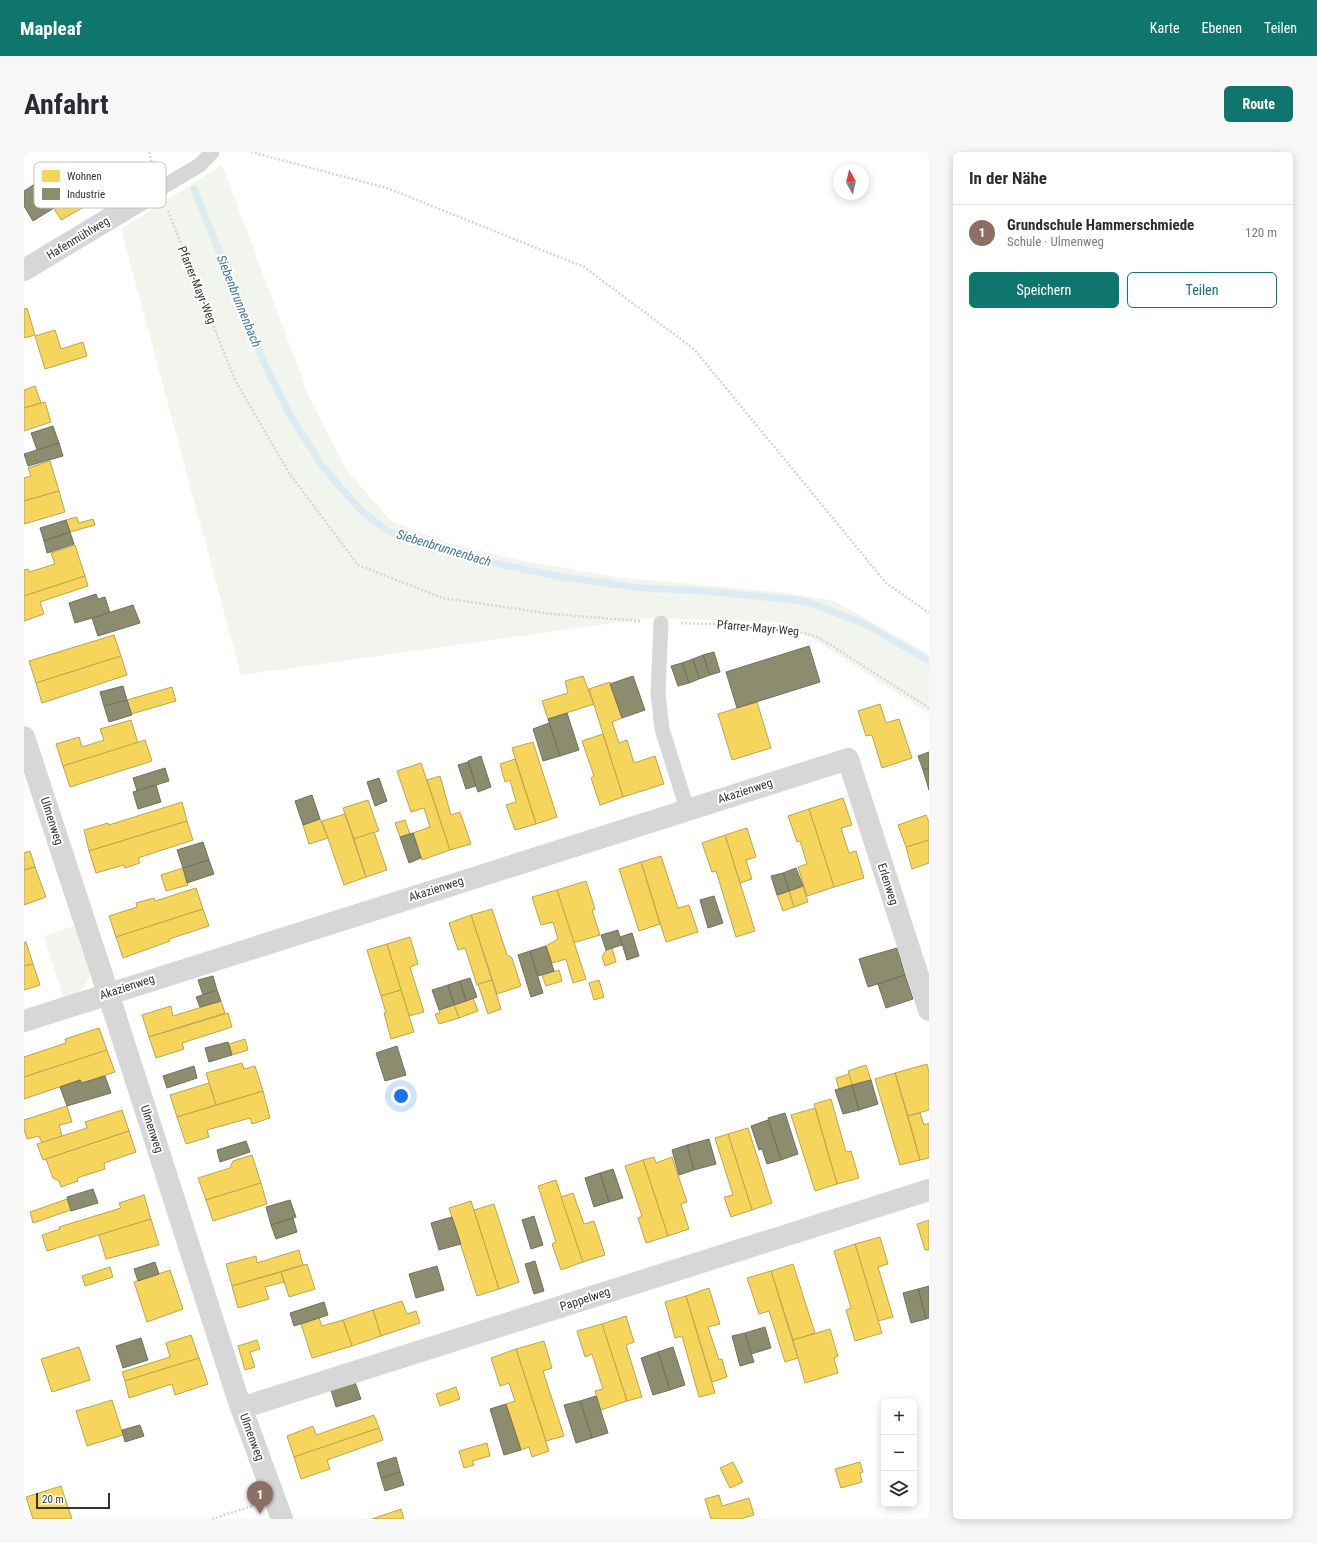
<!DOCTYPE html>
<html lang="de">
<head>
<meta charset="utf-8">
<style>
	body { margin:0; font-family:"Roboto Condensed",sans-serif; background:#f7f7f7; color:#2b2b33 }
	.controls { position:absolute; right:12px; bottom:12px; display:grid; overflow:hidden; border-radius:6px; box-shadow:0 2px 10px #0003 }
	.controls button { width:36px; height:36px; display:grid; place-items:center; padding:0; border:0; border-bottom:1px solid #e1e1e2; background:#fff; color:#2b2b33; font:20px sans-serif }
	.compass { position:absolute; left:809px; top:12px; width:36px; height:36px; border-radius:50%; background:#fff; box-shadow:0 2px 10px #0003; rotate:352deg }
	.scale { position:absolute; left:12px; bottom:10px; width:74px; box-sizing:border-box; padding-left:4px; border:2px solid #333; border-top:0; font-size:11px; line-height:14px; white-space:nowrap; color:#333; -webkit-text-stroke:3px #fff; paint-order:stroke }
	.you { position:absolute; left:377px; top:944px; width:14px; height:14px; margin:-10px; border:3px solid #fff; border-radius:50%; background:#1a73e8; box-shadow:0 0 0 6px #1a73e833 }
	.badge { display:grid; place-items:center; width:26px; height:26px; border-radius:50%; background:#0f766e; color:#fff; font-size:13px; font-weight:700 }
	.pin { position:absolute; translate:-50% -33px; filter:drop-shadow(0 1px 2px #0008) }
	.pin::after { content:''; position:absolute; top:21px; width:14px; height:12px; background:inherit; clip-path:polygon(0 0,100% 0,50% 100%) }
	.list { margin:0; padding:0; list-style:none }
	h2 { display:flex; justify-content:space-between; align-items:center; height:52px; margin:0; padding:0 16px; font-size:17px }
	h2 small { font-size:13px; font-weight:400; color:#7c7c81 }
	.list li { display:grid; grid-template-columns:26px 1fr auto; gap:12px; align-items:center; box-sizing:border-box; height:56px; padding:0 16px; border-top:1px solid #e1e1e2 }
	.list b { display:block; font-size:15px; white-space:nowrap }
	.list p { margin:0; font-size:13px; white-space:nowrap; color:#7c7c81 }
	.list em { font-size:13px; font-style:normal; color:#7c7c81 }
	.actions { display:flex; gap:8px; padding:12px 16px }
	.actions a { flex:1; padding:9px 0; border:1px solid #0f766e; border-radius:6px; text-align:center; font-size:14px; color:#0f766e }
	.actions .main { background:#0f766e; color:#fff }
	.icon { flex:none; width:22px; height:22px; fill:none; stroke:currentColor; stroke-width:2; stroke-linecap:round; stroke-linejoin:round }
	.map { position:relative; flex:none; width:905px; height:1367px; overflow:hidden; border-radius:6px }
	header { display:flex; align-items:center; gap:24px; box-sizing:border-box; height:56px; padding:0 20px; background:#0f766e; color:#fff }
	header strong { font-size:19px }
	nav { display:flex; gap:22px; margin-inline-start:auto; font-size:14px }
	.intro { display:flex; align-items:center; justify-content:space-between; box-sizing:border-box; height:96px; padding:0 24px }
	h1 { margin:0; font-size:28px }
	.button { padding:10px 18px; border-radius:6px; background:#0f766e; color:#fff; font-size:14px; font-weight:700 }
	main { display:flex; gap:24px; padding:0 24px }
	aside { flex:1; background:#fff; border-radius:6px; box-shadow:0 2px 10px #0003 }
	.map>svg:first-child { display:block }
	.green { fill:#f1f5ed }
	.homes { fill:#f6d55c; stroke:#bca450 }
	.industry { fill:#8c8c6e; stroke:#71715c }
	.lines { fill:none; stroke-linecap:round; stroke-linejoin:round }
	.stream { stroke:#ddebf3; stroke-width:7 }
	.path { stroke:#d6d6d6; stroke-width:2.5; stroke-dasharray:2 2; stroke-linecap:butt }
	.service { stroke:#d7d7d7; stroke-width:15 }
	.minor { stroke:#d7d7d7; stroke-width:22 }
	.labels { text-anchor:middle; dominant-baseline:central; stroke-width:4; stroke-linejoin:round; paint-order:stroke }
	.street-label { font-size:12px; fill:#333; stroke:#fff }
	.water-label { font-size:13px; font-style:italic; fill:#3f7597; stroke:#fff }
	.key { fill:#fff; stroke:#c2c2c2; stroke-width:1 }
	.key-label { font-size:11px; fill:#333 }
</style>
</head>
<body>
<header>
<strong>Mapleaf</strong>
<nav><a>Karte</a><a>Ebenen</a><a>Teilen</a></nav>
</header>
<div class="intro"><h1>Anfahrt</h1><a class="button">Route</a></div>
<main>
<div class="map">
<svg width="905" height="1367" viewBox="0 0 905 1367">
	<rect width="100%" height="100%" fill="#fff"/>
	<g class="green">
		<path d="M198,13L285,245L322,317L367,369L421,390L490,407L590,425L764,441L810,449L905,502V562L793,489L755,470L626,466L217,523L97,77Z"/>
		<path d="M50,774L66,822C62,837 54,841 40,848L20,784Z"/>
	</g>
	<g class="homes">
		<path d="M60,13L65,22L75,17L87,40L37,68L18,37Z"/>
		<path d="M3,156L11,183L0,186V157Z"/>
		<path d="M31,178L37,197L59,190L63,204L21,217L11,184Z"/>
		<path d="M11,234L17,251L0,256V238Z"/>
		<path d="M21,250L27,270L0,279V256Z"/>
		<path d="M26,309L35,339L0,349V326L7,324L4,316Z"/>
		<path d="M35,339L41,360L0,372V349Z"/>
		<path d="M53,365L55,371L69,367L71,373L46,380L42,368Z"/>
		<path d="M51,393L61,424L0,444V418L4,417L5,420L31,412L27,401Z"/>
		<path d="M61,424L64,434L16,450L20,462L0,469V444Z"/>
		<path d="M90,483L97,504L12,531L5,509Z"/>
		<path d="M97,504L103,523L18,551L12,531Z"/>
		<path d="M559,524L570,552L524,567L518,549L544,541L541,529Z"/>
		<path d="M586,530L598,566L588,570L595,591L603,588L610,611L631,604L640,632L599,645L565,537Z"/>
		<path d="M148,535L152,549L107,562L103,548Z"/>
		<path d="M733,550L747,596L708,608L694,562Z"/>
		<path d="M856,552L862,571L875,567L888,606L858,616L848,583L842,584L834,559Z"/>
		<path d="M107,568L114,591L39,614L32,592L55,585L58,595L80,588L76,577Z"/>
		<path d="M579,582L599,645L576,653L567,626L570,624L558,589Z"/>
		<path d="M121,588L128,609L46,635L39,614Z"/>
		<path d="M509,590L533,665L512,672L488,596Z"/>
		<path d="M491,607L512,672L491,678L482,653L492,650L486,628L481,630L476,612Z"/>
		<path d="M397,611L426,698L398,708L389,681L406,675L400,656L387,660L373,619Z"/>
		<path d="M416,624L427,663L436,660L447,692L426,698L403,628Z"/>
		<path d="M819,646L828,673L817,676L825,701L832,699L840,726L810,735L785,657Z"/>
		<path d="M344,648L355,679L330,687L319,656Z"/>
		<path d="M158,650L163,669L65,699L60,678L84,671L85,673Z"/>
		<path d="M785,657L810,735L783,744L774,715L783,712L776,689L773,690L764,664Z"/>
		<path d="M321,662L342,725L320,733L298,669Z"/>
		<path d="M902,663L905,670V688L882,695L874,673Z"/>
		<path d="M296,667L304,686L285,692L279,673Z"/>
		<path d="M381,668L386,682L376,685L371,671Z"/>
		<path d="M163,669L169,688L114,706L116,711L101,716L100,713L72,721L65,699Z"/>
		<path d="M723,676L732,705L722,708L728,727L716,731L701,683Z"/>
		<path d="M350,680L363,718L342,725L330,687Z"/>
		<path d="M701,683L731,779L712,785L693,722L692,719L688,720L678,691Z"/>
		<path d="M905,688V711L888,717L882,695Z"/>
		<path d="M6,699L11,715L0,718V701Z"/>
		<path d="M637,704L654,756L665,753L674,780L642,790L617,710Z"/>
		<path d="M617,710L636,772L615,779L595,717Z"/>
		<path d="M11,715L22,745L0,753V718Z"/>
		<path d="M159,716L164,733L142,739L137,723Z"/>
		<path d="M562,729L571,757L568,758L576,783L549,791L533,738Z"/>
		<path d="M779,734L784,750L770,755L765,739Z"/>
		<path d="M172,736L179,757L92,785L85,764L113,755L112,751L130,746L131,749Z"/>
		<path d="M533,738L562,827L549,831L542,807L528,811L522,794L534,787L529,770L517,773L508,745Z"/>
		<path d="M765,739L770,755L759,759L753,743Z"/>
		<path d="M179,757L185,774L145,787L146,789L99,806L92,785Z"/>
		<path d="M468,757L483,803L488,806L497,834L473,842L447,763Z"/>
		<path d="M447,763L468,828L453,833L441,796L434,798L425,771Z"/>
		<path d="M386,785L394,812L386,815L400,860L385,864L363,792Z"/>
		<path d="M0,790H2L9,812L0,814Z"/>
		<path d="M363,792L377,838L357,844L343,798Z"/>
		<path d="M588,796L592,810L581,814L578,805L582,798Z"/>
		<path d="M9,812L16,833L0,838V814Z"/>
		<path d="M535,818L538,829L522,834L518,823Z"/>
		<path d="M468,828L477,857L464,862L454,832Z"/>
		<path d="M575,828L580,845L570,848L565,831Z"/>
		<path d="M377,838L390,880L367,887L360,861H362L357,844Z"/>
		<path d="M449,846L454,859L435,866L430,853Z"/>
		<path d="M197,849L201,861L125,885L118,863L147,854L149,864Z"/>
		<path d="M430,853L435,866L415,872L411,862L416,861L415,858Z"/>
		<path d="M204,861L208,875L158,891L160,897L132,906L125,885Z"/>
		<path d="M75,876L83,898L0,925V905L42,891L41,887Z"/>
		<path d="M221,887L224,898L208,903L205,892Z"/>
		<path d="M83,898L91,920L58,931L56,928L0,947V925Z"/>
		<path d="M218,911L220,917L231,914L239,939L192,953L182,921Z"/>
		<path d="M903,912L905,920V958L884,964L871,921Z"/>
		<path d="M842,913L847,928L828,933L824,919Z"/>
		<path d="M871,921L896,1008L876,1013L851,927Z"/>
		<path d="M825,922L828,933L815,937L812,926Z"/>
		<path d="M185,931L192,953L153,965L146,943Z"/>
		<path d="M239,939L246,966L228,972L226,966L183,978L185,985L162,992L153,965Z"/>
		<path d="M807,947L822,1000L827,999L835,1026L813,1032L790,952Z"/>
		<path d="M43,954L48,970L35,973L38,984L18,991L15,984L3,987L0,977V968Z"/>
		<path d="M791,956L813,1032L791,1039L767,963Z"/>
		<path d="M98,958L105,979L19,1008L13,992L63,976L61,970Z"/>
		<path d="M896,961L900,973L905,971V1006L896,1008L884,964Z"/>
		<path d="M724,976L748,1051L728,1058L704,982Z"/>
		<path d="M105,979L112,1000L80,1011L81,1017L53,1026L54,1029L37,1035L35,1029L29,1026L22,1007Z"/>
		<path d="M704,982L728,1058L707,1065L700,1045L709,1043L691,986Z"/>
		<path d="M228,1003L237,1031L182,1048L174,1026L206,1016L209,1009Z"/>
		<path d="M630,1005L632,1011L648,1005L663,1050L657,1052L665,1077L644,1084L619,1008Z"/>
		<path d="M619,1008L644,1084L622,1091L614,1066L618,1064L601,1014Z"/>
		<path d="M532,1028L559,1110L537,1118L528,1092L532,1090L514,1034Z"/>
		<path d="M237,1031L243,1052L189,1069L182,1048Z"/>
		<path d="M549,1041L560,1072L570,1069L581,1103L559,1110L537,1045Z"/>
		<path d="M120,1043L127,1067L23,1099L18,1083L36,1077L35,1075L97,1056L95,1051Z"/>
		<path d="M43,1047L47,1058L9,1071L6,1060Z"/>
		<path d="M447,1049L475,1137L453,1144L425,1056Z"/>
		<path d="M470,1052L495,1130L475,1137L450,1058Z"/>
		<path d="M127,1067L135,1093L82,1107L75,1083Z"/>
		<path d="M905,1068V1098H901L893,1072Z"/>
		<path d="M856,1085L864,1112L854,1115L869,1165L854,1169L831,1092Z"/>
		<path d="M831,1092L858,1181L831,1189L822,1158L827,1156L810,1099Z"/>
		<path d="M275,1098L279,1113L208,1134L202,1112L232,1104L233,1111Z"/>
		<path d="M283,1112L291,1137L265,1145L257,1120Z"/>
		<path d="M769,1112L791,1181L769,1188L747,1119Z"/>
		<path d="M86,1115L89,1125L61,1134L58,1124Z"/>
		<path d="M146,1118L159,1157L123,1170L110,1130Z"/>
		<path d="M747,1119L774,1206L761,1210L745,1159L735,1162L723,1126Z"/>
		<path d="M257,1120L260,1130L241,1135L245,1147L214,1156L208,1134Z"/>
		<path d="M685,1136L696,1172L684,1175L695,1208L698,1207L703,1225L688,1230L662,1144Z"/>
		<path d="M662,1144L691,1241L675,1245L658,1184L651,1186L641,1150Z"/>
		<path d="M378,1149L383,1162L392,1159L396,1171L357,1184L349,1158Z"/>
		<path d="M349,1158L357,1184L328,1194L319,1168Z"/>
		<path d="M602,1164L610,1190L602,1193L618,1245L603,1249L578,1172Z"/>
		<path d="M295,1166L298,1174L319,1168L328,1194L288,1206L277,1172Z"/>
		<path d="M578,1172L603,1249L577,1258L571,1239L579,1237L568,1202L561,1205L553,1179Z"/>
		<path d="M806,1177L814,1204L810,1206L814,1221L781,1231L769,1188Z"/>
		<path d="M167,1183L175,1206L101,1229L98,1220L146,1205L142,1191Z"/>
		<path d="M233,1188L236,1197L226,1200L231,1215L221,1218L214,1194Z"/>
		<path d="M520,1189L528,1216L519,1219L540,1284L522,1289L492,1197Z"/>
		<path d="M55,1195L66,1228L28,1240L17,1207Z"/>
		<path d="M492,1197L525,1299L508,1305L505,1295L497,1298L482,1252L491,1249L485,1231L476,1234L467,1206Z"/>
		<path d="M175,1206L184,1232L151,1243L148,1232L105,1246L101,1229Z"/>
		<path d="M432,1235L436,1247L416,1254L412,1242Z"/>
		<path d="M88,1248L99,1283L63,1294L52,1259Z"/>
		<path d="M350,1263L355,1276L270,1305L263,1284L289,1274L292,1283Z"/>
		<path d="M355,1276L359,1288L303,1308L306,1317L277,1327L270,1305Z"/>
		<path d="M463,1291L466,1304L448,1309L450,1313L440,1316L435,1299Z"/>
		<path d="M709,1310L719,1330L706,1336L696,1316Z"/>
		<path d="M836,1310L839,1320L836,1321L838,1330L817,1336L811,1317Z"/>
		<path d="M37,1334L48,1367H9L2,1345Z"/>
		<path d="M695,1343L698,1354L725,1346L730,1363L716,1367H687L681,1347Z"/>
		<path d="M377,1357L380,1367H348Z"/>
	</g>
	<g class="industry">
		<path d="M14,30L30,56L9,69L0,54V39Z"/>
		<path d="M29,274L35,291L13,298L7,281Z"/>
		<path d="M35,291L39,304L4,314L0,302Z"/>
		<path d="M42,368L46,380L20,389L16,376Z"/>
		<path d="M46,380L50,392L23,401L20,389Z"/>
		<path d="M72,442L74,447L81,445L86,461L51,471L45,451Z"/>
		<path d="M109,453L116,471L74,484L68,466Z"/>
		<path d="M785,494L796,530L713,556L702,520Z"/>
		<path d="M690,500L696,520L686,523L679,503Z"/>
		<path d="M679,503L686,523L675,527L669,507Z"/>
		<path d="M669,507L675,527L665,531L658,511Z"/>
		<path d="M658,511L665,531L654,534L647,514Z"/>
		<path d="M609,524L621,558L598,566L586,532Z"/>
		<path d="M99,534L103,548L80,554L76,540Z"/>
		<path d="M103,548L108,563L85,570L80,554Z"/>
		<path d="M543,561L555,598L536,604L524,567Z"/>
		<path d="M525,571L536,604L519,609L509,577Z"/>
		<path d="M905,600V616L899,618L894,604Z"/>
		<path d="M457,604L467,635L454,640L444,609Z"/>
		<path d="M444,610L452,634L442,637L434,613Z"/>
		<path d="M141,616L145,629L113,639L109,626Z"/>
		<path d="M905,616V638L899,618Z"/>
		<path d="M355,626L363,649L351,654L343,630Z"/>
		<path d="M132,633L137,650L114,657L109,640Z"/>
		<path d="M288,643L296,667L279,673L271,649Z"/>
		<path d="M389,681L397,706L385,711L376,685Z"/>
		<path d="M179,690L185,708L159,716L153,698Z"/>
		<path d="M185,708L190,722L163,731L159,716Z"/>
		<path d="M772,716L779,734L765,739L759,721Z"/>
		<path d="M759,721L765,739L753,743L747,724Z"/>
		<path d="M690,744L699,771L684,776L676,748Z"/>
		<path d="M594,778L598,793L582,798L577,783Z"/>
		<path d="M608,781L615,804L603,808L596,785Z"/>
		<path d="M522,794L530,819L514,824L506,799Z"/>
		<path d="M873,796L881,823L844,835L835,807Z"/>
		<path d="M506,799L519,841L507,845L494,803Z"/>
		<path d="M881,823L889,847L862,856L854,832Z"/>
		<path d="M189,824L193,838L179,843L174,828Z"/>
		<path d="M446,826L453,845L442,849L436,829Z"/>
		<path d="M436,829L442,849L430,853L424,833Z"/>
		<path d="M424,833L430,853L415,858L408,838Z"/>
		<path d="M193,838L197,849L176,855L172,845Z"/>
		<path d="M204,890L208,903L185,910L181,896Z"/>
		<path d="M373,894L382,923L361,929L352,901Z"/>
		<path d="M170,914L173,926L143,936L139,924Z"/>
		<path d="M81,924L87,941L43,954L36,935L56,928L58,931Z"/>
		<path d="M847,928L854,952L835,958L828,933Z"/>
		<path d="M828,933L835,958L819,962L811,938Z"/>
		<path d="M761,961L774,1002L757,1008L744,966Z"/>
		<path d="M744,968L757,1008L743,1012L738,997L735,998L727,974Z"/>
		<path d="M685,987L692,1012L670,1018L663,993Z"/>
		<path d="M222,989L226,1000L196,1010L193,998Z"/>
		<path d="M663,993L670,1018L655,1023L648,998Z"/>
		<path d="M589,1017L599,1046L585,1050L576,1021Z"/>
		<path d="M576,1021L585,1050L570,1055L561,1026Z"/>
		<path d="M69,1037L74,1051L47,1059L43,1045Z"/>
		<path d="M266,1048L272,1065L247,1073L242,1055Z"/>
		<path d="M510,1064L519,1093L507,1097L498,1068Z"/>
		<path d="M428,1065L437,1092L415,1098L407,1071Z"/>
		<path d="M269,1066L273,1080L252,1087L247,1073Z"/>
		<path d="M511,1109L520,1139L510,1142L501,1112Z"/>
		<path d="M131,1110L135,1122L114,1129L110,1117Z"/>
		<path d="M413,1114L420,1138L392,1146L385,1122Z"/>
		<path d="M905,1134V1166L902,1167L894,1137Z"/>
		<path d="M894,1137L902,1167L887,1171L879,1141Z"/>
		<path d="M300,1150L304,1163L270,1174L266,1161Z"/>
		<path d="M741,1175L747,1196L727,1202L721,1181Z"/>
		<path d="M721,1181L730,1210L716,1214L708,1184Z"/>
		<path d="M117,1186L124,1208L99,1216L92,1194Z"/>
		<path d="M649,1195L661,1233L646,1238L634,1200Z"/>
		<path d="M634,1200L646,1238L629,1243L617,1206Z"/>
		<path d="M331,1230L337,1247L312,1255L307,1238Z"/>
		<path d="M572,1244L584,1281L568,1286L556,1249Z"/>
		<path d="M556,1249L568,1286L552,1291L540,1253Z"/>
		<path d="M482,1252L497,1298L480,1303L466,1257Z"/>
		<path d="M116,1273L120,1284L101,1290L98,1278Z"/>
		<path d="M372,1305L376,1320L357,1326L353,1311Z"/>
		<path d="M376,1320L380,1333L361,1339L357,1326Z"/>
	</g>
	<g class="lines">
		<path class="stream" d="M170,37L241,213L267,265L297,312L316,335L338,359L362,378L420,399L450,407L538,425L618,436L680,439L781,449L841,472L905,509"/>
		<g class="path">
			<path d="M125,0L130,18"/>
			<path d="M227,0L363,36L560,115L670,197L862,431L905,461"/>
			<path d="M144,59L211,228L265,321L334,413L419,446L528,462L616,469"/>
			<path d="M657,471C702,473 754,471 796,486L905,556"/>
			<path d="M188,1367L228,1354"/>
		</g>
		<g class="service">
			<path d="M130,40L176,13L188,0"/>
			<path d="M637,471L634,541L638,577L663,657"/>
		</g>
		<g class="minor">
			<path d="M0,118L130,40"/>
			<path d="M0,585L84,841L214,1247L258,1367"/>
			<path d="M0,869L824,607L905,858"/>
			<path d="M217,1256L905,1038"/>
		</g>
	</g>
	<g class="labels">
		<g class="street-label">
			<text transform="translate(54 86) rotate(-31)">Hafenmühlweg</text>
			<text transform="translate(173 133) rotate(68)">Pfarrer-Mayr-Weg</text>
			<text transform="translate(734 476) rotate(5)">Pfarrer-Mayr-Weg</text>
			<text transform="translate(721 639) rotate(-18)">Akazienweg</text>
			<text transform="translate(28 669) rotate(72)">Ulmenweg</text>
			<text transform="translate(864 732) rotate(72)">Erlenweg</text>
			<text transform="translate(412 737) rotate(-18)">Akazienweg</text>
			<text transform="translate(103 835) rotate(-18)">Akazienweg</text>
			<text transform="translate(128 977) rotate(72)">Ulmenweg</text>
			<text transform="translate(561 1147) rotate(-18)">Pappelweg</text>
			<text transform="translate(228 1285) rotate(70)">Ulmenweg</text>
		</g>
		<g class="water-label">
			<text transform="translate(215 149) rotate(68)">Siebenbrunnenbach</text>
			<text transform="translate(420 396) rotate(17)">Siebenbrunnenbach</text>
		</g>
	</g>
	<rect x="10" y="10" width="132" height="46" rx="6" class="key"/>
	<rect x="18" y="18" width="18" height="12" fill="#f6d55c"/>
	<rect x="18" y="36" width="18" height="12" fill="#8c8c6e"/>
	<g class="key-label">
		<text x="43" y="28">Wohnen</text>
		<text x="43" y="46">Industrie</text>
	</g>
</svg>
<div class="controls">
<button>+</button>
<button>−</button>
<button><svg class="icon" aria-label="layers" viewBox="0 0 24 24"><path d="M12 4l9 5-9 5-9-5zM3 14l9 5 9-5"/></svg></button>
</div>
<svg class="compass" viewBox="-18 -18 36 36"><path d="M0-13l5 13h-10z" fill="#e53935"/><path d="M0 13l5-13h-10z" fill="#7c7c81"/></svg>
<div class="scale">20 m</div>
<div class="you"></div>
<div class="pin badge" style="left:236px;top:1362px;background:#8d6e63">1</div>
</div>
<aside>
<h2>In der Nähe<small></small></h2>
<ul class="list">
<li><span class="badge" style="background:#8d6e63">1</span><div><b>Grundschule Hammerschmiede</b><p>Schule · Ulmenweg</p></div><em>120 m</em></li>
</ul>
<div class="actions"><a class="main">Speichern</a><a>Teilen</a></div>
</aside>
</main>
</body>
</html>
